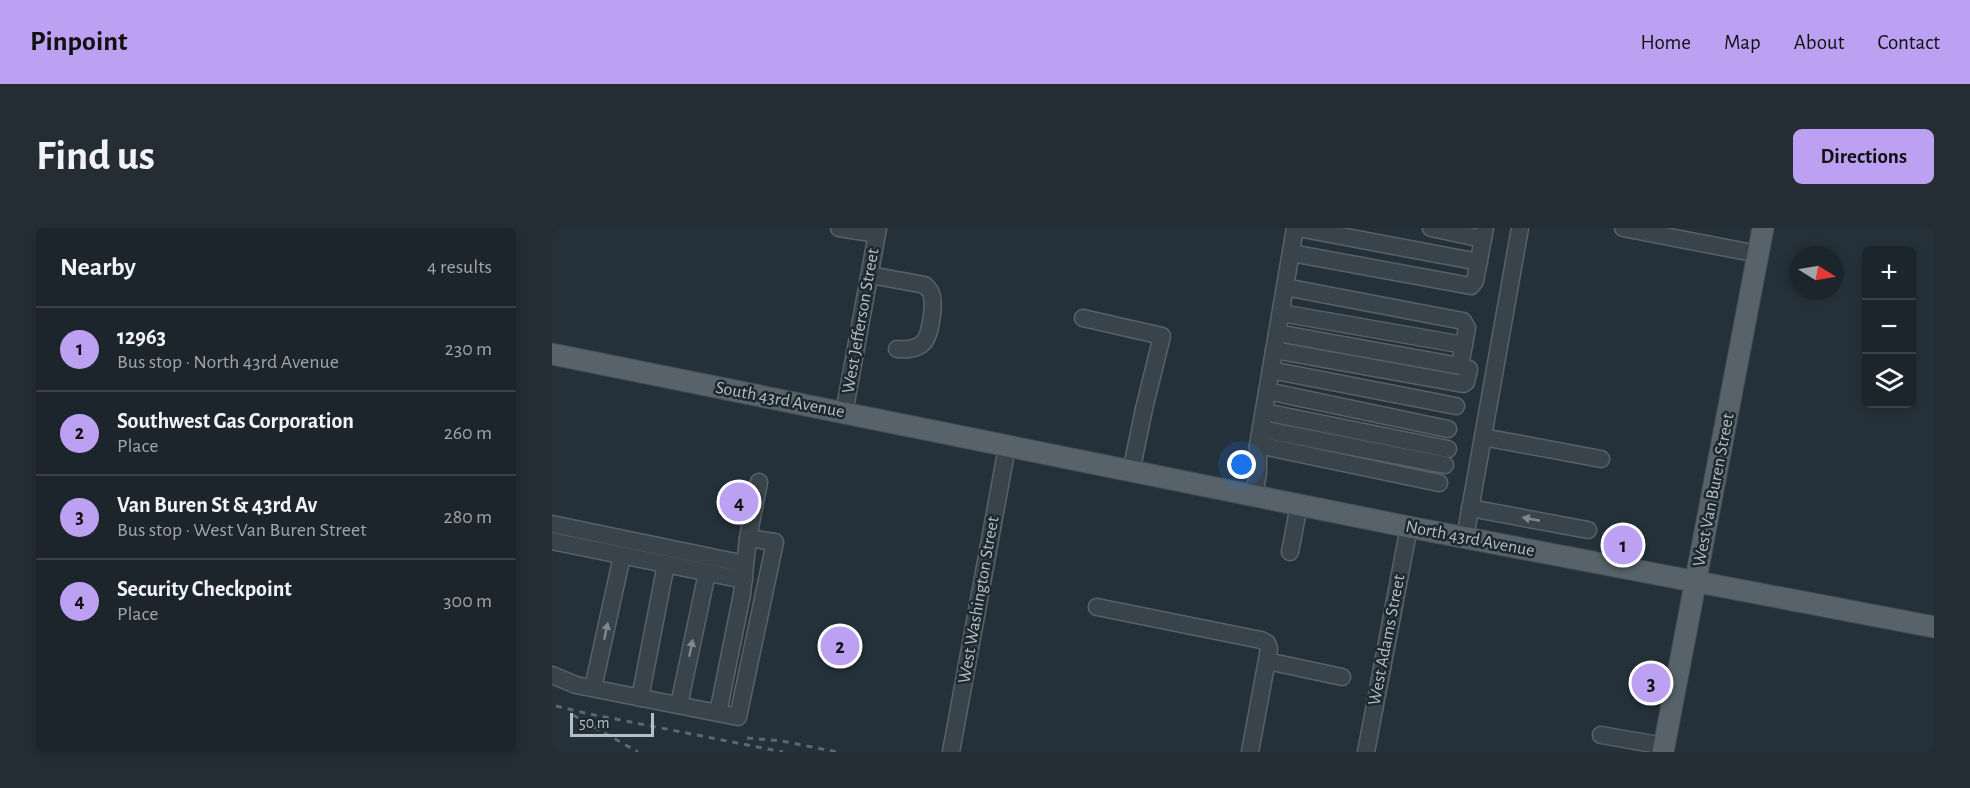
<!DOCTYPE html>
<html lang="en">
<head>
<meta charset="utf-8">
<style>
	body { margin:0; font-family:"Alegreya Sans",sans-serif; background:#252d34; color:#f1f3f6 }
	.controls { position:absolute; right:18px; top:18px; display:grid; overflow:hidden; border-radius:9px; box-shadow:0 3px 9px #0003 }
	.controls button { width:54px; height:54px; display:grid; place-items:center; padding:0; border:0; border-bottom:2px solid #3a4248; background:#1c252c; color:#f1f3f6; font:30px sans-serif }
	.compass { position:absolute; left:1238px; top:18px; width:54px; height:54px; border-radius:50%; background:#1c252c; box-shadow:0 3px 9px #0003; rotate:101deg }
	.scale { position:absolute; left:18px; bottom:15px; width:84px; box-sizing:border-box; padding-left:6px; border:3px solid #b4bec6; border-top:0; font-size:16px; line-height:21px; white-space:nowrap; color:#b4bec6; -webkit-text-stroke:4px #1e282f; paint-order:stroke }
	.you { position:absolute; left:690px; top:237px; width:21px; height:21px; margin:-15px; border:4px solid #fff; border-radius:50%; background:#1a73e8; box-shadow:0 0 0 9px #1a73e833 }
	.badge { display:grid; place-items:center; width:39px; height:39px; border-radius:50%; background:#bca0f2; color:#111; font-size:20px; font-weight:700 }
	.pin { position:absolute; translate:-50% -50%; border:3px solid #fff; box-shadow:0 2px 6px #0006 }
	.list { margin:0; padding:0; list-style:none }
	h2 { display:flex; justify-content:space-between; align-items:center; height:78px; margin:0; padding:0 24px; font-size:26px }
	h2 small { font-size:20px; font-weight:400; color:#a0a5a9 }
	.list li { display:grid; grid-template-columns:39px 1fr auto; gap:18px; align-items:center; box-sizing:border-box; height:84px; padding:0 24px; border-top:2px solid #3a4248 }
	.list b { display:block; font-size:22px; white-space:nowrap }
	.list p { margin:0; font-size:20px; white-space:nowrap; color:#a0a5a9 }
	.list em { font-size:20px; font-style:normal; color:#a0a5a9 }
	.icon { flex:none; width:33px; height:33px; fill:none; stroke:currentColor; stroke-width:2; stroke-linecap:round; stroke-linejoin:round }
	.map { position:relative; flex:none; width:1382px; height:524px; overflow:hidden; border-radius:9px }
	header { display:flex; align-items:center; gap:36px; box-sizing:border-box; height:84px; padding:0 30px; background:#bca0f2; color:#111 }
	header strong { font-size:28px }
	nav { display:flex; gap:33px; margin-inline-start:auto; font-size:21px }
	.intro { display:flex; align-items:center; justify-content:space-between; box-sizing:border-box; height:144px; padding:0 36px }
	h1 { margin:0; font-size:42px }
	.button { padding:15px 27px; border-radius:9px; background:#bca0f2; color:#111; font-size:21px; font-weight:700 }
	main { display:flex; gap:36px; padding:0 36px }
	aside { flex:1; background:#1c252c; border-radius:9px; box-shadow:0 3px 9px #0003 }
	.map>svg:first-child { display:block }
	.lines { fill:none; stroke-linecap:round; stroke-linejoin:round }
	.minor-casing { stroke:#576168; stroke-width:19 }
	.major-casing { stroke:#424c53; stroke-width:23 }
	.minor { stroke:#39434b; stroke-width:16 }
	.major { stroke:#57626a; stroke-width:21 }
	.rail { stroke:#5b6771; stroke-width:3; stroke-dasharray:6 6; stroke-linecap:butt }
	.oneway { fill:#7d878f }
	.labels { text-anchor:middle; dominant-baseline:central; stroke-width:5; stroke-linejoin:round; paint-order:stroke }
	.street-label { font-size:18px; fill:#b4bec6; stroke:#1e282f }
</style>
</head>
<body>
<header>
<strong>Pinpoint</strong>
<nav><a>Home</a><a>Map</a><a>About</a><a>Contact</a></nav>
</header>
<div class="intro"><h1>Find us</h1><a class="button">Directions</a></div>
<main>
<aside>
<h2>Nearby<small>4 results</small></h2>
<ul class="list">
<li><span class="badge">1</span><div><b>12963</b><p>Bus stop · North 43rd Avenue</p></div><em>230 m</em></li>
<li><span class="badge">2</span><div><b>Southwest Gas Corporation</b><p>Place</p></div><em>260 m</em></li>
<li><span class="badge">3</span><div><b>Van Buren St &amp; 43rd Av</b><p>Bus stop · West Van Buren Street</p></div><em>280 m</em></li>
<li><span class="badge">4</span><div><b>Security Checkpoint</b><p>Place</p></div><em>300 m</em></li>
</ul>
</aside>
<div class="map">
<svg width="1382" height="524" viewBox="0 0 1382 524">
	<rect width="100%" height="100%" fill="#25313a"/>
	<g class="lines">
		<g class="minor-casing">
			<g id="minor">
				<path d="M287,0L325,6"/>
				<path d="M746,0L927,34"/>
				<path d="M879,0L931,11"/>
				<path d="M1071,0L1206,26"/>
				<path d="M739,25L919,58L923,53L933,0"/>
				<path d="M318,47L373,57C375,60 378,62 379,65C383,75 379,107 371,115C365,121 353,122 345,121"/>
				<path d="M729,85L912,117"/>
				<path d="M531,90L610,108L592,181L579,244"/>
				<path d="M725,105L908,138"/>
				<path d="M722,122L911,156L914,154L917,141L908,138L915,100L911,93L733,59"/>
				<path d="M719,142L904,178"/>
				<path d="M715,163L896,201"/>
				<path d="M712,184L896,221"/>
				<path d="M292,185L326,0"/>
				<path d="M709,201L893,237"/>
				<path d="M931,209L1049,231"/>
				<path d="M706,217L887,255"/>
				<path d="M702,268L706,245V217L743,0"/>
				<path d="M918,280L1036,302"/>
				<path d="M0,296L193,336"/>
				<path d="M913,310L968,0"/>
				<path d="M0,313L192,352"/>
				<path d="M738,324L747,277"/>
				<path d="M545,379L709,412L715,415L717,421L698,524"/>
				<path d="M715,433L790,449"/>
				<path d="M0,447L24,457L186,489L223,314L196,310L207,254"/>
				<path d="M41,460L70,328"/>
				<path d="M88,470L114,336"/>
				<path d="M127,477L155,345"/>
				<path d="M166,485L190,366L196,310"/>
				<path d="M1049,507L1113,518"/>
				<path d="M399,524L455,219"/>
				<path d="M814,524L857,299"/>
			</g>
		</g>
		<g class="major-casing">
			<g id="major">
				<path d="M0,126L857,299L1382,399"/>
				<path d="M1111,524L1211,0"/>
			</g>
		</g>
		<use href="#minor" class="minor"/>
		<use href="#major" class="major"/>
		<g class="rail">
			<path d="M4,478L33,485L231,524"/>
			<path d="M21,487L86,524"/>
			<path d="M195,510L230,513L285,524"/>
		</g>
	</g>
	<defs><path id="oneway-solid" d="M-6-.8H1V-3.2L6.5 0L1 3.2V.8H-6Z" transform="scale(1.5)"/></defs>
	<g class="oneway">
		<use href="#oneway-solid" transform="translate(979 291) rotate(-169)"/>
		<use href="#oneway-solid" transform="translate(54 403) rotate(-78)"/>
		<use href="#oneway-solid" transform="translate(139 420) rotate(-78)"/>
	</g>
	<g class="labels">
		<g class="street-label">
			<text transform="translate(309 93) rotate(-80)">West Jefferson Street</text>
			<text transform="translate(228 172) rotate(11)">South 43rd Avenue</text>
			<text transform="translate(1162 262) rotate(-79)">West Van Buren Street</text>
			<text transform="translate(918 311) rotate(11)">North 43rd Avenue</text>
			<text transform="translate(427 372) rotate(-80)">West Washington Street</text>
			<text transform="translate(835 412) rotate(-79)">West Adams Street</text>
		</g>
	</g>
</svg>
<div class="controls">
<button>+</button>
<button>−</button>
<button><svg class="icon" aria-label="layers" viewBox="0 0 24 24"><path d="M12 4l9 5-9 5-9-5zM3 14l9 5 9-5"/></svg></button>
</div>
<svg class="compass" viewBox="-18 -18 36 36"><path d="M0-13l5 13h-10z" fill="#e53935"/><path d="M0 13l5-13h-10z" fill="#a0a5a9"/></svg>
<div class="scale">50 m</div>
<div class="you"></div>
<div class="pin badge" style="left:1071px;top:317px">1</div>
<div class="pin badge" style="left:288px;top:418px">2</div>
<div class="pin badge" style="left:1099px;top:455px">3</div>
<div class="pin badge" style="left:187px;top:274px">4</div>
</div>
</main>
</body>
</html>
